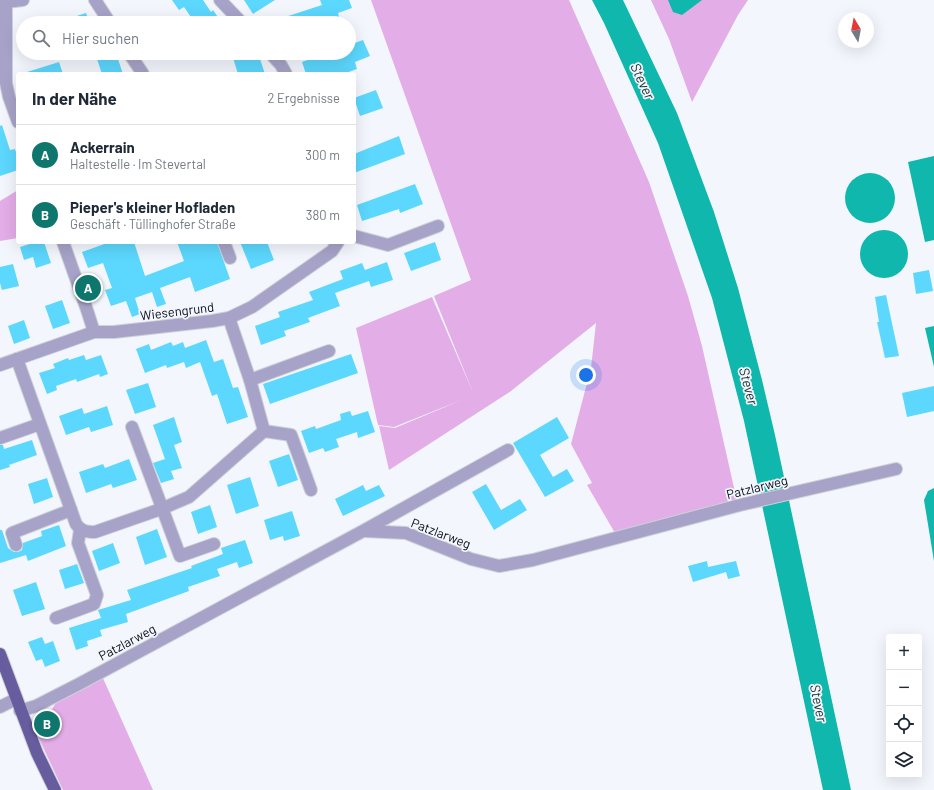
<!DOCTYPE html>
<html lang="de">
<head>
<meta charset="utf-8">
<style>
	body { margin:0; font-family:Barlow,sans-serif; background:#f6f6f7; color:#1f2937 }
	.controls { position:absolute; right:12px; bottom:12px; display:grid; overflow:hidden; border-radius:4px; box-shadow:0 4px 16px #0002 }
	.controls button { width:36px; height:36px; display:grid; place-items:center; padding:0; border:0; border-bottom:1px solid #e0e1e3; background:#fff; color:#1f2937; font:20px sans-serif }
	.compass { position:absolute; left:838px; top:12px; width:36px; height:36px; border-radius:50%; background:#fff; box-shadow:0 4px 16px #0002; rotate:350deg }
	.you { position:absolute; left:586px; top:375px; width:14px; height:14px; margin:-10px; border:3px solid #fff; border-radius:50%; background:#1a73e8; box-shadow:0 0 0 6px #1a73e833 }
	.badge { display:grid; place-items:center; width:26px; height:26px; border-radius:50%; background:#0f766e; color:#fff; font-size:13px; font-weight:700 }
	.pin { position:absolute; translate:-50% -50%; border:2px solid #fff; box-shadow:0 1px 4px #0006 }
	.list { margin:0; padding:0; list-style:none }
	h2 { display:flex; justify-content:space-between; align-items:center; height:52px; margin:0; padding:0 16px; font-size:17px }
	h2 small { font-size:13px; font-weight:400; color:#747a83 }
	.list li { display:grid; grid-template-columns:26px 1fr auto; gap:12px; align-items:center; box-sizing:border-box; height:60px; padding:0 16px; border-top:1px solid #e0e1e3 }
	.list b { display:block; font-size:15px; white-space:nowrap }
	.list p { margin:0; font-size:13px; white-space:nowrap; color:#747a83 }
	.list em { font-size:13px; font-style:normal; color:#747a83 }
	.icon { flex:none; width:22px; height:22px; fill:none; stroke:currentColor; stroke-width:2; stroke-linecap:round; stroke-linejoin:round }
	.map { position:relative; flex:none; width:934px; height:790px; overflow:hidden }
	.search { position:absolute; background:#fff; box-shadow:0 4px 16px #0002; left:16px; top:16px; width:340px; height:44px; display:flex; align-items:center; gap:10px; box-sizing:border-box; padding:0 14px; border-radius:22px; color:#747a83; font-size:15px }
	.panel { position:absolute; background:#fff; box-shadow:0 4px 16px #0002; left:16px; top:72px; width:340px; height:172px; border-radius:4px }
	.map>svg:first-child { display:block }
	.green { fill:#e3ade7 }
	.water { fill:#0fb7ac }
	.building { fill:#5cd7fd }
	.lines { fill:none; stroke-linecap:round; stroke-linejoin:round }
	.minor-casing { stroke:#cdd1d8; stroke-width:14 }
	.major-casing { stroke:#cdd1d8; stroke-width:14 }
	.minor { stroke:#a7a3c8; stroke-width:12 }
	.major { stroke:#675c9e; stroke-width:12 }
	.labels { text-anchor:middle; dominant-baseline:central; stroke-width:3.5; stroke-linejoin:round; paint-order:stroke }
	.street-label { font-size:13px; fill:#060c16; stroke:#f3f7fd }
	.water-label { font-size:14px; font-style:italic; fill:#19312f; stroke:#f3f7fd }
</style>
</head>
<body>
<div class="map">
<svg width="934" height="790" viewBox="0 0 934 790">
	<rect width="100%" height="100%" fill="#f3f7fd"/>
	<g class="green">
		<path d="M371,0H569L649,182L688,296L702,346L737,501L615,533L587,485L592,483L571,444L591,368L596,323L511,391L389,470L379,426L395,428L464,399L394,427L378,425L356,328L432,297L474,395L434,296L471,280Z"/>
		<path d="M651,0H748L738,15L692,102L669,39Z"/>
		<path d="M18,190V238L0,241V201Z"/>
		<path d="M102,676L153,790H63L36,732L42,716L51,711L58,699Z"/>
	</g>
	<g class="water">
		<path d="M592,0H623L677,113L714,212L738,288L762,380L775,435L851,790H823L744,421L712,298L658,143L604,23Z"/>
		<path d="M668,0H702L682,15L673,12Z"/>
		<path d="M934,156V240L925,242L908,162Z"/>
		<circle cx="870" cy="198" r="25"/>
		<circle cx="884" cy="254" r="24"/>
		<path d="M934,326V367L925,328Z"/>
		<path d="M934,488V561L924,500L928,491Z"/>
	</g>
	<g class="building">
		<path d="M172,0H203L211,12L213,10L222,23H195L184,7L179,10Z"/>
		<path d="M244,0H275L253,14Z"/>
		<path d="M320,0H349L352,8L338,13L340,20L332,23H273V21L322,5Z"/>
		<path d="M86,13L90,23H62L61,21Z"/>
		<path d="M363,40L370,56L355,62L357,69L343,74H306L302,62L327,53H349V45Z"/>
		<path d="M95,53H116L123,74H102Z"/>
		<path d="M246,53H258L265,74H238L233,58Z"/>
		<path d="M59,62L63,74H28L27,72Z"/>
		<path d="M376,90L383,108L360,116L354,98Z"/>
		<path d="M2,125L10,150L15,149L18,159V170L0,176V126Z"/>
		<path d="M399,136L405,154L354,173V154Z"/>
		<path d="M415,184L423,204L400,213L399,209L362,221L357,205Z"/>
		<path d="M36,242H44L51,263L36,268L33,257L24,260L20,247Z"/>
		<path d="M110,242H134L145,276L184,261L177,242H217L230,279L195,292L190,277L160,288L166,304L157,307L152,292L135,298L140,314L132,317L126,301L111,306L105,290L112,288L103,263L88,268L82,252Z"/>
		<path d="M240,242H267L274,260L251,269Z"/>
		<path d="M435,242L441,260L411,271L404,253Z"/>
		<path d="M387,262L393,280L371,287L369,281L335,293L340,306L308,318L310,322L284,331L286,336L261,345L255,326L280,317L278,312L313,300L309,292L343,279L340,271L362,263L365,270Z"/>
		<path d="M13,264L19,286L2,290L0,283V267Z"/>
		<path d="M929,270L933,291L916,294L913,273Z"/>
		<path d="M886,295L899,356L885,358L877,322H879L875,297Z"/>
		<path d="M62,300L70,323L53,329L45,306Z"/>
		<path d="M24,320L30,338L14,344L8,326Z"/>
		<path d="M206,340L214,362L223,359L233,388L238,387L248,417L227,424L217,394L212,396L200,362L186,368L184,362L167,368L166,365L145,373L136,349L149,344L151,350L171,342L173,346L183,342L185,348Z"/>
		<path d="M351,354L358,373L270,404L263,384Z"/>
		<path d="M84,355L86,360L101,355L108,374L100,377L99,374L77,382L76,379L56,386L57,390L47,394L39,373L55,368L53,364L68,358L69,360Z"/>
		<path d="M148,383L156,407L135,414L126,390Z"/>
		<path d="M934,386V411L907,417L902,393Z"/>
		<path d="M107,406L113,425L91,432L89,427L66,435L59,416L82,408L84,414Z"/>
		<path d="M350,411L352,416L368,411L375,432L358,438L357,432L336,439L339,447L325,452L323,448L309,453L301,431L315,426L316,429L341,420L340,414Z"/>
		<path d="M174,417L182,442L174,445L182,468L171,471L174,479L161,483L153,463L165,459L153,425Z"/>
		<path d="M557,417L569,438L540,455L553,477L567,469L574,481L545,497L513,443Z"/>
		<path d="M32,440L37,455L9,465L10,467L0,470V445H3L4,449Z"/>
		<path d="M289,454L298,480L278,487L269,461Z"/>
		<path d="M129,459L137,480L113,488L111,484L86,493L79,472L103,464L105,468Z"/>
		<path d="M250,477L259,506L236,514L227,485Z"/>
		<path d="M47,478L53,497L34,504L28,484Z"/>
		<path d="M486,484L501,510L520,499L527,510L494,530L472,492Z"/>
		<path d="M363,485L366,491L379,485L385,496L343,516L335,499Z"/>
		<path d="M210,505L217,527L198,534L191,512Z"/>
		<path d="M292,511L300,536L284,541L283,536L270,540L264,520Z"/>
		<path d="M59,525L66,546L28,561L26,555L0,563V530H2L8,548L14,552H18L22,550L23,543L42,536L41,531Z"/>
		<path d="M157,529L167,557L145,565L136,537Z"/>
		<path d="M245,540L253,563L239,568L237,562L217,569L220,576L188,587L189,591L126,614L128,622L100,630L102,636L87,641L88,646L76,650L69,628L101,618L98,610L131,600L127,590L192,568L191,566L223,554L221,548Z"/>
		<path d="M113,543L120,563L99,571L92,551Z"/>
		<path d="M707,561L708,567L736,561L740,576L728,579L726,572L693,582L688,566Z"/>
		<path d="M77,564L84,583L65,589L59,570Z"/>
		<path d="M36,582L45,609L22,616L13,590Z"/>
		<path d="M42,637L45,644L53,641L60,661L45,667L42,659L36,661L28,642Z"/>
	</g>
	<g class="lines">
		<g class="minor-casing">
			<g id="minor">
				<path d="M5,0L6,2V83L9,97L18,122"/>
				<path d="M95,0L110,23"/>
				<path d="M220,0L242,23"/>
				<path d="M6,2L23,0"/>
				<path d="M129,53L143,74"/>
				<path d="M270,53L281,65L286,74"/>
				<path d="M354,236L388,245L438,226"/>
				<path d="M63,242L87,310L94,332"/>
				<path d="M224,242L230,258"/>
				<path d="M17,359L76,524C81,531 86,532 95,532L161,509L189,497L264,431L250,380L229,318"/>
				<path d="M0,365L94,332H114L212,321L229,318L252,307L332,251L338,242"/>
				<path d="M250,380L329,351"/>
				<path d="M132,427L180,556L214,544"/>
				<path d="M264,431L291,435L311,490"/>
				<path d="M0,438L40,424"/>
				<path d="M364,531L406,533L471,559L499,566L533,560L740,505L896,469"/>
				<path d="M16,545L12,533L71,510"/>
				<path d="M56,618L94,604L97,595L78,543L80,530"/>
				<path d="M0,707L16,699"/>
				<path d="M20,711L36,706L79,684L363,531L508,450"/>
			</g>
		</g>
		<g class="major-casing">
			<path id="major" d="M0,654L37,753L55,790"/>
		</g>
		<use href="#minor" class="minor"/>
		<use href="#major" class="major"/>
	</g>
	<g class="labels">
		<g class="street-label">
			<text transform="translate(177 311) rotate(-7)">Wiesengrund</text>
			<text transform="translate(757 487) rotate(-14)">Patzlarweg</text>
			<text transform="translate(441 533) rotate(21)">Patzlarweg</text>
			<text transform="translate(127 642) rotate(-28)">Patzlarweg</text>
		</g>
		<g class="water-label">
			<text transform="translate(643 81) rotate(65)">Stever</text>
			<text transform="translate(749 386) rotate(75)">Stever</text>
			<text transform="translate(819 703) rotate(78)">Stever</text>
		</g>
	</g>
</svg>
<div class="controls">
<button>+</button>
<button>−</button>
<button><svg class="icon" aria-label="locate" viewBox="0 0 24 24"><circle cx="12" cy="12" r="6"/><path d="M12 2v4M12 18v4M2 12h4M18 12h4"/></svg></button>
<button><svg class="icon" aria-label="layers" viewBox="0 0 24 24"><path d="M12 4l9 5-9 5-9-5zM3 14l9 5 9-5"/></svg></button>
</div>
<svg class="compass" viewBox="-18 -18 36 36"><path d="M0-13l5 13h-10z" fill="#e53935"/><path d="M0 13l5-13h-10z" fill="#747a83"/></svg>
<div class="you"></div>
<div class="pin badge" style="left:88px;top:288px">A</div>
<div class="pin badge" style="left:47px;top:724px">B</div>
<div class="search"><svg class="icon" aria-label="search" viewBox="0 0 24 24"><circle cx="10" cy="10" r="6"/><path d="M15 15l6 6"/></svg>Hier suchen</div>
<section class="panel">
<h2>In der Nähe<small>2 Ergebnisse</small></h2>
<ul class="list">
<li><span class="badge">A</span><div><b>Ackerrain</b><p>Haltestelle · Im Stevertal</p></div><em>300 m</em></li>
<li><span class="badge">B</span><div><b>Pieper's kleiner Hofladen</b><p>Geschäft · Tüllinghofer Straße</p></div><em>380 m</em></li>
</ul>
</section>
</div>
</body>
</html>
